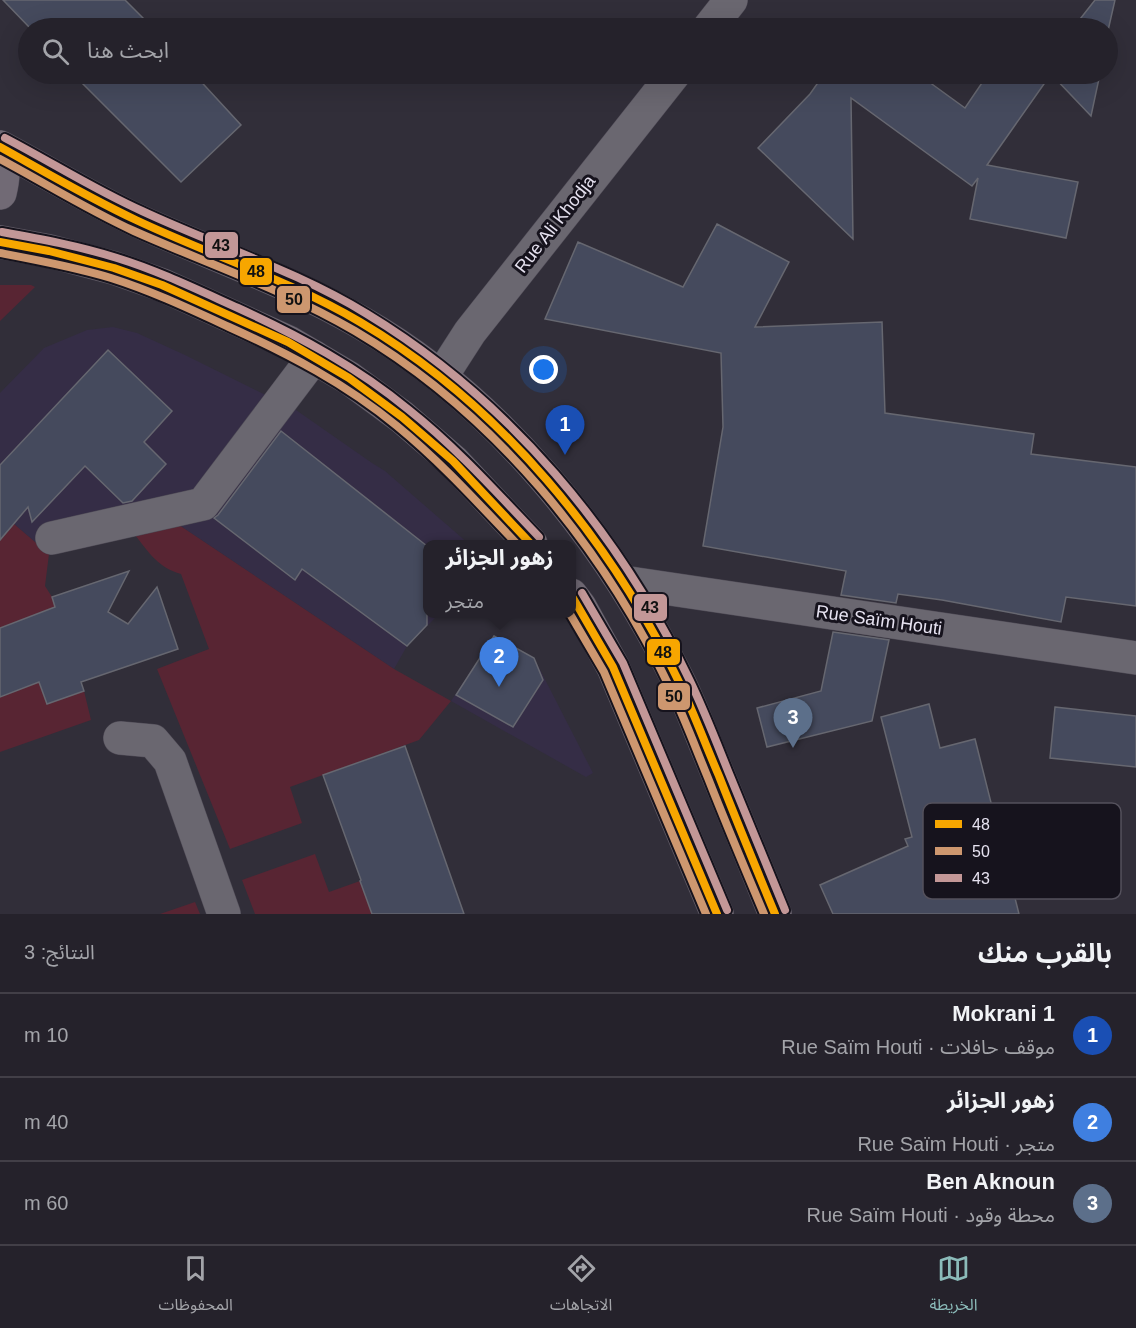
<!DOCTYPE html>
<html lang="ar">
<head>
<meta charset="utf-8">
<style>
	body { margin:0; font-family:Helvetica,"Noto Sans Arabic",sans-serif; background:#312f37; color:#f1f3f6; direction:rtl }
	.you { position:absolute; left:544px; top:370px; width:21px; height:21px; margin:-15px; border:4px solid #fff; border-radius:50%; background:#1a73e8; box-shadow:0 0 0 9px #1a73e833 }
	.badge { display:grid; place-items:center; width:39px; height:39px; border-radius:50%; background:#8bbbb9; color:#fff; font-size:20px; font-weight:700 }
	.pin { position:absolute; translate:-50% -50px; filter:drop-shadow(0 2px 3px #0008) }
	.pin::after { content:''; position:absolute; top:32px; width:21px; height:18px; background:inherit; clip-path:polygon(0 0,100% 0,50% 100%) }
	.popup { position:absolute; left:423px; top:540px; width:153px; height:78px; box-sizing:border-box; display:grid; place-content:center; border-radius:12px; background:#25222b; filter:drop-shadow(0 2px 4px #0005); font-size:20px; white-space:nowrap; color:#a3a4a9 }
	.popup b { font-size:22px; color:#f1f3f6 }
	.popup::after { content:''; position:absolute; left:50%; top:100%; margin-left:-12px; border:12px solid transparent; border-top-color:#25222b }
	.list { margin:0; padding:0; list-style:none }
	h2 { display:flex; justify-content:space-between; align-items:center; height:78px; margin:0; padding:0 24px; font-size:26px }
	h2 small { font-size:20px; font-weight:400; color:#a3a4a9 }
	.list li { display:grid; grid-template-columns:39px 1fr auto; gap:18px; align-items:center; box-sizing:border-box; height:84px; padding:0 24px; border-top:2px solid #423f47 }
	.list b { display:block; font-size:22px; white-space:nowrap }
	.list p { margin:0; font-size:20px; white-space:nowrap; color:#a3a4a9 }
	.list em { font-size:20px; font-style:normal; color:#a3a4a9 }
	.icon { flex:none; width:33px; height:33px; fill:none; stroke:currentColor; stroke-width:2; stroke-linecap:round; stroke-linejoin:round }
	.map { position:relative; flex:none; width:1136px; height:914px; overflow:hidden; direction:ltr }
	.search { position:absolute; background:#25222b; box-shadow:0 6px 24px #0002; left:18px; right:18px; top:18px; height:66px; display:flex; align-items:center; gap:15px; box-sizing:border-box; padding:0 21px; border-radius:33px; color:#a3a4a9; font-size:22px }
	.sheet { height:330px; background:#25222b }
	nav { display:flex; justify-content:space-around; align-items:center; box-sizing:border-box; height:84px; border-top:2px solid #423f47; background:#25222b; font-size:16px; color:#a3a4a9 }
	nav a { display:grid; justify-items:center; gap:3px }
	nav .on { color:#8bbbb9 }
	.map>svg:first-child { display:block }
	.built { fill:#352d46 }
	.green { fill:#582533 }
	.building { fill:#454a5d; stroke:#666770; stroke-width:1.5 }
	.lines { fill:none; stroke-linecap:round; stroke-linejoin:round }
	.minor-casing { stroke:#4f4b56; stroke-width:34 }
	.major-casing { stroke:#4f4b56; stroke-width:34 }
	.minor { stroke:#6a6770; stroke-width:33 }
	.major { stroke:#716a75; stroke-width:33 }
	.bus-1-casing { stroke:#16131d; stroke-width:12 }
	.bus-2-casing { stroke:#16131d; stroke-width:12 }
	.bus-3-casing { stroke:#16131d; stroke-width:12 }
	.bus-1 { stroke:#f7a600; stroke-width:8 }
	.bus-2 { stroke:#cd976f; stroke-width:8 }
	.bus-3 { stroke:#c39797; stroke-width:8 }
	.labels { text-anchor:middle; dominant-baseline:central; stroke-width:6; stroke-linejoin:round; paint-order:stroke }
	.street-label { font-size:18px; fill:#e6e2f0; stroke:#16131d }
	.key { fill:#16131d; stroke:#54515c; stroke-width:1.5 }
	.key-label { font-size:16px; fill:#e6e2f0 }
	.line-badge { stroke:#16131d; stroke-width:2 }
	.pale-badge-label { font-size:16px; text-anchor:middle; font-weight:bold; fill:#111 }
</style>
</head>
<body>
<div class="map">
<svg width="1136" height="914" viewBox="0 0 1136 914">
	<rect width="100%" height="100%" fill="#312e39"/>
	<g class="built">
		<path d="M113,327L137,333L185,355L296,410L372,463L385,471L469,544H427V614H439L407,646L394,669L179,525L49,554L0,512V393L44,348L87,330Z"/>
		<path d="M494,636L534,658L593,773L586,777L451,701Z"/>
	</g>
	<g class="green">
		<path d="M0,285H31L35,287L0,321Z"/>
		<path d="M14,524L49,554L45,586L52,597L55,607L0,628V540Z"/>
		<path d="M179,525L394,669L451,701L419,740L290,787L302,823L230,849L157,669L209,649L181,574C159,568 149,553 135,535Z"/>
		<path d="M39,682L47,704L84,691L91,720L0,752V695L1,696Z"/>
		<path d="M315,854L329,892L360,881L372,914H255L242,880Z"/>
		<path d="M195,902L200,914H160Z"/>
	</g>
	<g class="building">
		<path d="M3,0H125L153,28H30Z"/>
		<path d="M1095,0H1115L1107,35V28H1073Z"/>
		<path d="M73,74H194L241,125L181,182Z"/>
		<path d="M817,74H918L965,108L988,74H1100L1091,116L1051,74L987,165L1078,182L1066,238L970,219L978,178L972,186L851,98L853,239L758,148L810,94L822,77Z"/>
		<path d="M717,224L789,262L755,327L882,322L885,413L1034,434L1031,454L1136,467V606L1066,597L1061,622L942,600L898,594L896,603L841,595L846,571L703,546L723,427L721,353L545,319L578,242L683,287Z"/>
		<path d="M108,350L172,411L144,442L166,464L132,501L123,503L85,466L32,522L28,507L0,540V465Z"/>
		<path d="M281,431L427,546V625L407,646L302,569L295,580L214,518L218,515Z"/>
		<path d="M129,571L108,612L128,624L157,587L178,649L81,682L84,691L47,704L39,682L0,697V628L55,607L52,597Z"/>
		<path d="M833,632L889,640L872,721L767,747L757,708L821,691Z"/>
		<path d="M494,636L534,658L543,680L513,727L456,695Z"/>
		<path d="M929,704L940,748L975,739L1019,914H833L820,885L908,846L905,839L912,837L881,717Z"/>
		<path d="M1055,707L1136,716V767L1050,758Z"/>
		<path d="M405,746L464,914H372L360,881L361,880L323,775Z"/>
	</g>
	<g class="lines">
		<g class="minor-casing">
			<g id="minor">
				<path d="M709,28L731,0"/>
				<path d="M441,377L470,332L674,74"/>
				<path d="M52,538L203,504L314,357"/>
				<path d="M623,582L1136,658"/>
				<path d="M120,738L153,741L170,761L224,914"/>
			</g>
		</g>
		<g class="major-casing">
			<g id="major">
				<path d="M0,147C45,171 89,198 136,220C210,254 289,281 360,322C495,398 608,539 676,676C690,703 700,732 712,760C733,812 754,863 775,914"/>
				<path d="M0,154C5,167 3,180 0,193"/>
				<path d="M0,242L49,251L114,268L162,285L288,342L349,378L402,417L453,461L531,544"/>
				<path d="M571,595L580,607L613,667L717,914"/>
			</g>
		</g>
		<use href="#minor" class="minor"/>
		<use href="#major" class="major"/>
		<g class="bus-1-casing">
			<g id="bus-1">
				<path d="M0,147C45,172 89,198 136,220C210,255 289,280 360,322C501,405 611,540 681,686C695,716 706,746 719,776C737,822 756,868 775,914"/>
				<path d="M0,242L49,251L114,268L162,285L288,342L349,378L402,417L453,461L531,544"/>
				<path d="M573,598L613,667L717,914"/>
			</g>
		</g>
		<g class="bus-2-casing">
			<g id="bus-2">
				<path d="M0,159C45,183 88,210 134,231C208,264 285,290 355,331C494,413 602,545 671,690C685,719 696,749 708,778C726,824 745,869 764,914"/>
				<path d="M0,253C37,260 75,267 111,278C152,291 190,309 229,327C289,354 346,384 397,426C441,462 478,503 517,544"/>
				<path d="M570,614L604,672L706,914"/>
			</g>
		</g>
		<g class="bus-3-casing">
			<g id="bus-3">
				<path d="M5,138C51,162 95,190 142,211C217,246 297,271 367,314C509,400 619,532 690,681C704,710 716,741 728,771C747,818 766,864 785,910"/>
				<path d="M2,232C41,239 79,246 117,258C159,271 198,290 238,308C299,336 357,367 409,410C457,448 497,493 539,537"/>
				<path d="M582,593L623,663L727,910"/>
			</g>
		</g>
		<use href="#bus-1" class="bus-1"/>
		<use href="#bus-2" class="bus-2"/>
		<use href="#bus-3" class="bus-3"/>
	</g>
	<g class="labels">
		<g class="street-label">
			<text transform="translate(555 224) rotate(-52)">Rue Ali Khodja</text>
			<text transform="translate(879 620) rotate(8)">Rue Saïm Houti</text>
		</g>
	</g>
	<rect x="923" y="803" width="198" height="96" rx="9" class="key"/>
	<rect x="935" y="820" width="27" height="8" fill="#f7a600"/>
	<rect x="935" y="847" width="27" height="8" fill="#cd976f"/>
	<rect x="935" y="874" width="27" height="8" fill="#c39797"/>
	<g class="key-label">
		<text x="972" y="830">48</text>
		<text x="972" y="857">50</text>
		<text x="972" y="884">43</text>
	</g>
	<g class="line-badge">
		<rect x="204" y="231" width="35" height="28" rx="6" fill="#c39797"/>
		<rect x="239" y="257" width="34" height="29" rx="6" fill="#f7a600"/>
		<rect x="276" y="285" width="35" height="29" rx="6" fill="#cd976f"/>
		<rect x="633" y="593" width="35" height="29" rx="6" fill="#c39797"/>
		<rect x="646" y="638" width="35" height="28" rx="6" fill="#f7a600"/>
		<rect x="657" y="682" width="34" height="29" rx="6" fill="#cd976f"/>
	</g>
	<g class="pale-badge-label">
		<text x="221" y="251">43</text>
		<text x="256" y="277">48</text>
		<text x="294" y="305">50</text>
		<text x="650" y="613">43</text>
		<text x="663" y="658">48</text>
		<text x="674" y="702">50</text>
	</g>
</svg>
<div class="you"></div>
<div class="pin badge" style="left:565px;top:455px;background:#1a4fb4">1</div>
<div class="pin badge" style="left:499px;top:687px;background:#3f7fe0">2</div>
<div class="popup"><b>زهور الجزائر</b>متجر</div>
<div class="pin badge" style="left:793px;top:748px;background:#5c6f8a">3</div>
<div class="search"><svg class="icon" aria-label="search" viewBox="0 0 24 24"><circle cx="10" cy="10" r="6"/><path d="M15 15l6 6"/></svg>ابحث هنا</div>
</div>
<section class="sheet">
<h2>بالقرب منك<small>النتائج: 3</small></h2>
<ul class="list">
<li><span class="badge" style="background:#1a4fb4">1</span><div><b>Mokrani 1</b><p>موقف حافلات · Rue Saïm Houti</p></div><em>10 m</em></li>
<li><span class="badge" style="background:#3f7fe0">2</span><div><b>زهور الجزائر</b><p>متجر · Rue Saïm Houti</p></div><em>40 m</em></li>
<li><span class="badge" style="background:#5c6f8a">3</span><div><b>Ben Aknoun</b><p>محطة وقود · Rue Saïm Houti</p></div><em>60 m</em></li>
</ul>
</section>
<nav>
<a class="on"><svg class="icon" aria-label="map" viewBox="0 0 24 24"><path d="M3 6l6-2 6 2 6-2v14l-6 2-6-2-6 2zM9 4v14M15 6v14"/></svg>الخريطة</a>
<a><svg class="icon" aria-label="directions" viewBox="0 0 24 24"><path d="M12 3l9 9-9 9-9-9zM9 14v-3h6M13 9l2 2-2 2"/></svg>الاتجاهات</a>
<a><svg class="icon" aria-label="saved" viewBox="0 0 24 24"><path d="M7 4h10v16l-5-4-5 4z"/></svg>المحفوظات</a>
</nav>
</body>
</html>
